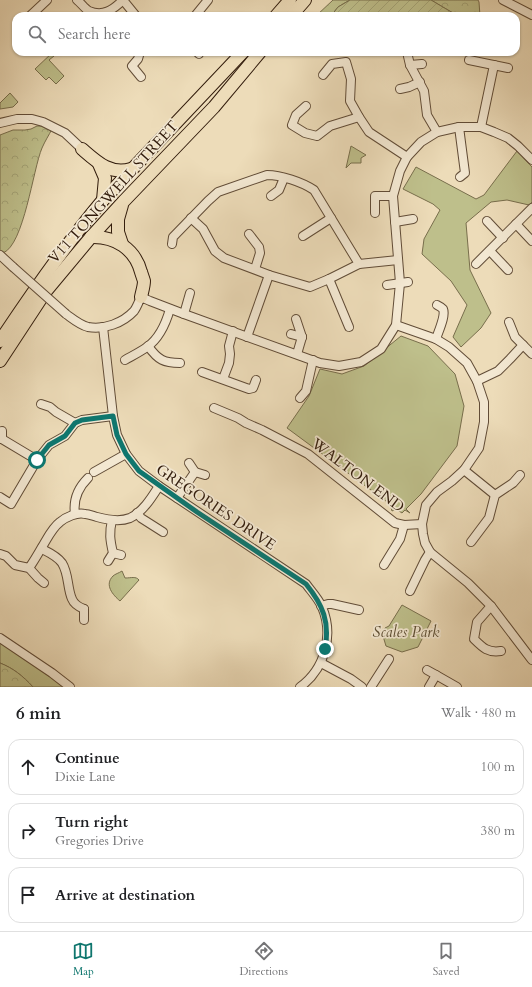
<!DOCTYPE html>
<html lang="en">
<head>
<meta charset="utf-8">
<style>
	body { margin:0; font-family:Cardo,serif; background:#f2f2f2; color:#202124 }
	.stop { position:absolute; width:12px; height:12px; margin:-9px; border:3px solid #0f766e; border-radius:50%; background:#fff }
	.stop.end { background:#0f766e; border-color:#fff; box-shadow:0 1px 4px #0008 }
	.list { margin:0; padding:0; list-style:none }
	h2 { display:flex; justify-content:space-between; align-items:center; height:52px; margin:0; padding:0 16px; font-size:17px }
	h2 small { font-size:13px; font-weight:400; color:#757577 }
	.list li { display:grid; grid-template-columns:26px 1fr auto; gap:12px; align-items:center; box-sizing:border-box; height:56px; margin:0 8px 8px; padding:0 8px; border:1px solid #e0e0e0; border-radius:12px }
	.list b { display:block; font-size:15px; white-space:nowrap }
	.list p { margin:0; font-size:13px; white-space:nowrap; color:#757577 }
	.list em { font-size:13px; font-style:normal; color:#757577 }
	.icon { flex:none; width:22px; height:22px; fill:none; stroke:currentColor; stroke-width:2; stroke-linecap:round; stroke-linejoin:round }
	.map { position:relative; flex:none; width:532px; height:687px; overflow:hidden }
	.search { position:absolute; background:#fff; box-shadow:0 1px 3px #0004; left:12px; right:12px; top:12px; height:44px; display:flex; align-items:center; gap:10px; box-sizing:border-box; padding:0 14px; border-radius:12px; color:#757577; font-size:15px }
	.sheet { height:244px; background:#fff }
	nav { display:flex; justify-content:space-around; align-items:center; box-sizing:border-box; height:56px; border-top:1px solid #e0e0e0; background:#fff; font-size:11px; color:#757577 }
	nav a { display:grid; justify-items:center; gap:2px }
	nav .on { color:#0f766e }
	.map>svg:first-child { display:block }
	.green { fill:#bebf8b; stroke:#786e4c }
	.forest { fill:url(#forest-crowns); stroke:#786e4c }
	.garden { fill:url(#garden-furrows); stroke:#786e4c }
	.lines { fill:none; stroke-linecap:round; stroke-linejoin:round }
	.minor-casing { stroke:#614c37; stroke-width:10 }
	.highway-casing { stroke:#321c0c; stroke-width:14 }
	.minor { stroke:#f3e8d2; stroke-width:8 }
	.highway { stroke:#eddcb9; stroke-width:12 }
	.minor-bridge-casing { stroke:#614c37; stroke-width:10; stroke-linecap:butt }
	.minor-bridge { stroke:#f3e8d2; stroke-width:8 }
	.route { stroke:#0f766e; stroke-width:5 }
	.labels { text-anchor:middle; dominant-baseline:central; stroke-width:3.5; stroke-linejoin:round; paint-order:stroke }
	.street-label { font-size:15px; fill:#321c0c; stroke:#f3e8d2 }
	.park-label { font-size:15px; font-style:italic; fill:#5c4d32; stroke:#f3e8d2 }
</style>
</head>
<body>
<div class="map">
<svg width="532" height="687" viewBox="0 0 532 687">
	<defs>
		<pattern id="forest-crowns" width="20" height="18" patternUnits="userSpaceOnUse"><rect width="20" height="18" fill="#bebf8b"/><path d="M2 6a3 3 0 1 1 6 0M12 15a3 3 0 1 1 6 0" fill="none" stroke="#a4a477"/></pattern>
		<pattern id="garden-furrows" width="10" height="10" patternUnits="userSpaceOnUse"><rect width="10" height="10" fill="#bebf8b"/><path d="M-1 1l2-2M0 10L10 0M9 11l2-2" fill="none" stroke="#a4a477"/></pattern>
	</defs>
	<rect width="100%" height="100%" fill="#eddcb9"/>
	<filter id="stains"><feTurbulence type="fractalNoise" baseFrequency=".005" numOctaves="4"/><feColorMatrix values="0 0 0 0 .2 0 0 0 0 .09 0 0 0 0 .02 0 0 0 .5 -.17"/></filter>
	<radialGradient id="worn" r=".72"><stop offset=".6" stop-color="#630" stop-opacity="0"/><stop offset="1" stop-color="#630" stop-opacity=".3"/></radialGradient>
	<g class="green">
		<path d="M53,52L54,56L49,60L64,76L56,84L49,77L46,80L35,69Z"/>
		<path d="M10,93L18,102L13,107L0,109V103Z"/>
		<path d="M351,146L366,155L361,158V163H351L346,168Z"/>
		<path d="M517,151L532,167V202L529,205L507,200L491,202L466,223L470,270L491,313L481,328L461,347L453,337L467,305L451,281L422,254L424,239L440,210L433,204L403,189L416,167L476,199L484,195Z"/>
		<path d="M401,336L428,346L455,374L464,406L457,446L421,494L406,509L410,513L405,510L402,513L396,509L392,511L390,504L287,428L309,396L320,369L342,374L364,366Z"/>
		<path d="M122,571L125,578C131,578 136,576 139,580L120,601C113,595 104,585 113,576C115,574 119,573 122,571Z"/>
		<path d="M402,605L431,621L418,647L402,652L386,646L383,636L385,628L389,626Z"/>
		<path d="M0,643L24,658L64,687H33C23,676 13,668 0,663Z"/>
	</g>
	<g class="forest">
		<path d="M333,0H350L338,7L331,16H316Z"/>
		<path d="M431,0H478L479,2L480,16H458Z"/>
		<path d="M37,126H43L52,129C49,135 45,141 42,148C33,169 24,245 3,253L0,251V135L13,130H25L31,129Z"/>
		<path d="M0,663C13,668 23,676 33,687H0Z"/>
	</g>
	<path class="garden" d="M350,0H431L458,16H331L338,7Z"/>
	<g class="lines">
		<g class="minor-casing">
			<g id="minor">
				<path d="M77,0C81,3 85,9 89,11C103,17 113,10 123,0"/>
				<path d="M123,0L136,16"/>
				<path d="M503,0L532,15"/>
				<path d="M30,16L47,0"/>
				<path d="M195,16L208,0"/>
				<path d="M140,52L138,59L132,66L141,77"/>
				<path d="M197,52L199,54"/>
				<path d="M407,52L410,65L424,91L427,115L437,132"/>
				<path d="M469,60L508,68"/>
				<path d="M410,65L422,64"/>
				<path d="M323,75L332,64L346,62L351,79L350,101L359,117L369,132L407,157"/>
				<path d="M400,89L409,87L420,82"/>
				<path d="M306,106L296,115L292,125L305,133L317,136L330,126L359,117"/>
				<path d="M0,123L17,119H32L43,122L65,133L82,149"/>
				<path d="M459,127L465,173L460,177"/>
				<path d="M481,127L494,65"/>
				<path d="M271,196L279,190L284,178"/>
				<path d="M375,213V196H393"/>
				<path d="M191,218L203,229L215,251L224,258L269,275L310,287L329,279L359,264L398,260"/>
				<path d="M487,221L503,238"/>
				<path d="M395,222L413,219"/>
				<path d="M516,224L532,241"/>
				<path d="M249,234L259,247L260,253L255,269"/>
				<path d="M303,236L331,218"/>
				<path d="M172,244L173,237L208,201L218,192L267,175C281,175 302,182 314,190L359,264"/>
				<path d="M490,251L508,270"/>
				<path d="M0,255L13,267"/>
				<path d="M476,264L532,208"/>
				<path d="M329,279L349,327"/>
				<path d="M387,285L408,282"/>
				<path d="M66,314C73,319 80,325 88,327C104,330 123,323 134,311C137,307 139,301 141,297L150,301L184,314L320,363L339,366L361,362L381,349L396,325L400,283L393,196L400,171L407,157L421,142L437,132L459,127H481L494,132L508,138L518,146L532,160"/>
				<path d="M184,314L190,293"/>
				<path d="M296,319L302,337"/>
				<path d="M509,322L515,337L532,354"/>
				<path d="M396,325L436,339L449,347L467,363L477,381L484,402V422L479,448L464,470L452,481L437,492L426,505L422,524L423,534L425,543L430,552L468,583L491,606L532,660"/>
				<path d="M103,327L113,416L117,435L126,454L139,471L159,486L306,584C311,591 318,598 322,607C334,635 325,669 300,687"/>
				<path d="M291,334L302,337"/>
				<path d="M247,337L269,275"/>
				<path d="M436,339C438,332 446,316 443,309C441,307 439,306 437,305"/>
				<path d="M148,346C158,360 164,363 180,363"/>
				<path d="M297,354L302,337"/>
				<path d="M125,360C132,356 140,352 147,347C160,338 166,323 170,309"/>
				<path d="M202,372L249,389L253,388L256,380"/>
				<path d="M223,379L229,363L230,354L229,346L233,331"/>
				<path d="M477,381L498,371L510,359L523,345"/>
				<path d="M300,398L306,391L313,360"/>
				<path d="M41,404L50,407L56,412L75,423"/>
				<path d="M214,408L238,418L246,423L262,430L308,454L395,523L404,525L422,524"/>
				<path d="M2,439L37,460"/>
				<path d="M2,439V431"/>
				<path d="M464,470L495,495"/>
				<path d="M94,472L126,454"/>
				<path d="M195,472L205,475"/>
				<path d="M0,497L11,504L37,460L49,445L65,436L75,423L82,420L113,416"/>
				<path d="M177,498L195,472L189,463"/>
				<path d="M137,513L141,518L163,532"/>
				<path d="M75,514C73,500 78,488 88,478"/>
				<path d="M471,542L489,518L495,495L513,483L520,475"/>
				<path d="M42,549C48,552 57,556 62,563C69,574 67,588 72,599C74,604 79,607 84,609"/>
				<path d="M113,553L121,555"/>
				<path d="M0,554L6,556L15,565L29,568L38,578L44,583"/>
				<path d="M108,561L113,553C110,540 109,533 112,520"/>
				<path d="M384,565L400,539L404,525"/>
				<path d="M29,568C34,561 38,554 42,547C47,539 52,528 60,522C66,517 77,512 85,514C89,514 93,516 97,517C108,520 120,522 130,518C143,512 152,497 159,486"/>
				<path d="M410,591L425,560L430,552"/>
				<path d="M321,606L328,604H332L359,610"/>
				<path d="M491,606L477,622L474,639C483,648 488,653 501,651"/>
				<path d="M84,609V620"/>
				<path d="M0,638L52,673L70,687"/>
				<path d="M321,663L351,679L362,687"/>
				<path d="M427,670L436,675"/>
				<path d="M371,687L389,659"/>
				<path d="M429,687L436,675L457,687"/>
			</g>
		</g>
		<g class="highway-casing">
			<g id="highway">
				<path d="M276,16L290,0"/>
				<path d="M291,16L305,0"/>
				<path d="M82,149C97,162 110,175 131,169"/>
				<path d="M99,164L105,178L103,200"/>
				<path d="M122,205L118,219V232L122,244"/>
				<path d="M91,237C115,236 135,249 141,272C142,275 143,278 144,281C144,286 142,292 141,297"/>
				<path d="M0,341C32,293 65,245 103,200L243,52"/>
				<path d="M0,361L46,291L91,237L123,202L214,107L260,52"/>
			</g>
		</g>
		<use href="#minor" class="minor"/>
		<use href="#highway" class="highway"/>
		<g class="minor-bridge-casing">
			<path id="minor-bridge" d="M13,267L66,314"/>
		</g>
		<use href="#minor-bridge" class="minor-bridge"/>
	</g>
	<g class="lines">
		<path class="route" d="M37,460L49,445L65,436L75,423L82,420L113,416L117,435L126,454L139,471L197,512L306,584C323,605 330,622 325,649"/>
	</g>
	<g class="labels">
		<g class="street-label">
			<text transform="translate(113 192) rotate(-48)">V11 TONGWELL STREET</text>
			<text transform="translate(358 475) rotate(37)">WALTON END</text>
			<text transform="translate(216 507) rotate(34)">GREGORIES DRIVE</text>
		</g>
		<g class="park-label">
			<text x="406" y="632">Scales Park</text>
		</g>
	</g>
	<rect width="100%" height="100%" filter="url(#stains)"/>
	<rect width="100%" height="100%" fill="url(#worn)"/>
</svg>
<div class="stop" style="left:37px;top:460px"></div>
<div class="stop end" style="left:325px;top:649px"></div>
<div class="search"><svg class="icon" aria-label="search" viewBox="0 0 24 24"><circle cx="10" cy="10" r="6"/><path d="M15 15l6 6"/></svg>Search here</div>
</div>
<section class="sheet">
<h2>6 min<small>Walk · 480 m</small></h2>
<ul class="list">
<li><svg class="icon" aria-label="ahead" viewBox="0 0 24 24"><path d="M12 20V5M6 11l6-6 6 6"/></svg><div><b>Continue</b><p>Dixie Lane</p></div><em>100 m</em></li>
<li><svg class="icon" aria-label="right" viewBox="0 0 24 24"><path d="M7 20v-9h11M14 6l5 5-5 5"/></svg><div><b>Turn right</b><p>Gregories Drive</p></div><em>380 m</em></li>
<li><svg class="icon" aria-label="arrive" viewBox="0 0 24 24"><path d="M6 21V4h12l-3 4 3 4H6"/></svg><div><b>Arrive at destination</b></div></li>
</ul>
</section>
<nav>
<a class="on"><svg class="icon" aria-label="map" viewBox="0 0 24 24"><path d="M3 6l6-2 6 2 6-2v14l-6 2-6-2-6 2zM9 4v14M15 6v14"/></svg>Map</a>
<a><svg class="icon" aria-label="directions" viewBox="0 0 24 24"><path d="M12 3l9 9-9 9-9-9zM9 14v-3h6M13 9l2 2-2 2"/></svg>Directions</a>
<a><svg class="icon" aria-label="saved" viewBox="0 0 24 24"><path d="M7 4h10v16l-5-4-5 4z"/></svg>Saved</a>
</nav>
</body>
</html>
